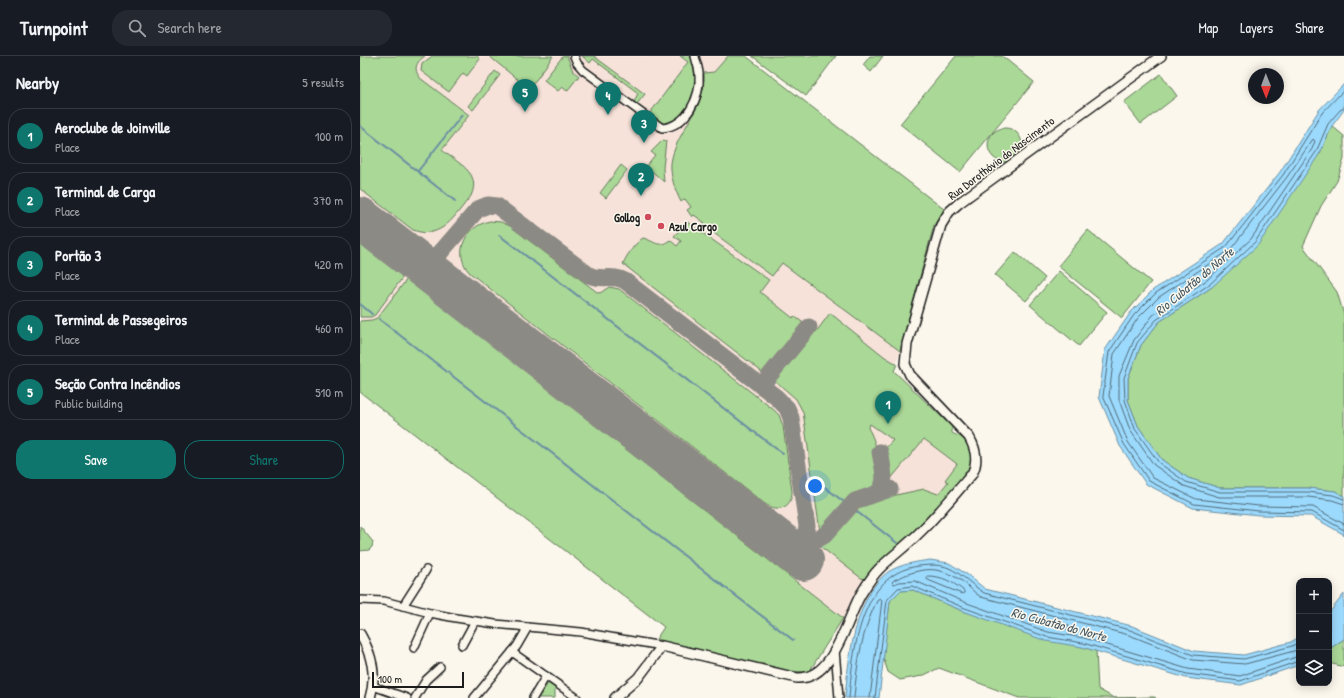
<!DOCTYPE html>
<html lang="en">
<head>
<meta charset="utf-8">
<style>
	body { margin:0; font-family:"Patrick Hand",sans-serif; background:#242831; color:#f1f3f6 }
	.controls { position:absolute; right:12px; bottom:12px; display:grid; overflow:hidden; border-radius:8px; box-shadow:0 2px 10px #0003 }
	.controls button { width:36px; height:36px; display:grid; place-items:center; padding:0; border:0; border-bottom:1px solid #363941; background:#171b24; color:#f1f3f6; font:20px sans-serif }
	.compass { position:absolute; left:888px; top:12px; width:36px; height:36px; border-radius:50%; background:#171b24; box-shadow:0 2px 10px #0003; rotate:179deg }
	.scale { position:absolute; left:12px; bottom:10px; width:92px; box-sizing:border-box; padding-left:4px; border:2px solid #1c1c1c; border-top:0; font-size:11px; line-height:14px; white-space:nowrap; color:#1c1c1c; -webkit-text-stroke:3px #fbf7ec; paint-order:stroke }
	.you { position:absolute; left:455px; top:430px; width:14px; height:14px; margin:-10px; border:3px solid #fff; border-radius:50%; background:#1a73e8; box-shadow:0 0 0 6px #1a73e833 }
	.badge { display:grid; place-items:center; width:26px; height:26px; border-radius:50%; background:#0f766e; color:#fff; font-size:13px; font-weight:700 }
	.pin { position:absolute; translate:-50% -33px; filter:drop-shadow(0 1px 2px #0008) }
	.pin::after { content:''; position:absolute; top:21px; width:14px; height:12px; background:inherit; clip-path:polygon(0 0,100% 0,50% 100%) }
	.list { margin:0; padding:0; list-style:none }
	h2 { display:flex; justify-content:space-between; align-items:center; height:52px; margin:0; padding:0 16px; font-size:17px }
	h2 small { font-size:13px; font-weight:400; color:#9ea1a6 }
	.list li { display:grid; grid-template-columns:26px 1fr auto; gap:12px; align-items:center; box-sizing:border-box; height:56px; margin:0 8px 8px; padding:0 8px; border:1px solid #363941; border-radius:16px }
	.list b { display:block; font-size:15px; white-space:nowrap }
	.list p { margin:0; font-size:13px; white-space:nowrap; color:#9ea1a6 }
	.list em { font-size:13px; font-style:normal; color:#9ea1a6 }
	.actions { display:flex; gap:8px; padding:12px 16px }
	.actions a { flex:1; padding:9px 0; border:1px solid #0f766e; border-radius:16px; text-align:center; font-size:14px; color:#0f766e }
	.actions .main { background:#0f766e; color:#fff }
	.icon { flex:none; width:22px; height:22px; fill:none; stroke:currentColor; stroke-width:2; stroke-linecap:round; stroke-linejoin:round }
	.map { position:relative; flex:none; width:984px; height:642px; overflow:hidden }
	header { display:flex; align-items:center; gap:24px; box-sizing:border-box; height:56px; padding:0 20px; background:#171b24; border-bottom:1px solid #363941 }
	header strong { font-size:19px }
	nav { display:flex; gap:22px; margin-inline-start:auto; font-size:14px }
	.search { width:280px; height:36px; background:#242831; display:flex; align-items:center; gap:10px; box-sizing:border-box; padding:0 14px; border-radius:16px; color:#9ea1a6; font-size:15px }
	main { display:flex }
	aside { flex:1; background:#171b24 }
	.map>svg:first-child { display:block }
	.built { fill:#f6e2d9 }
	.green { fill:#aad897; stroke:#637a5a }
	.water { fill:#9cdafd; stroke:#698ea3 }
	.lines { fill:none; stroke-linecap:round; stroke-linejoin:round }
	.shore { stroke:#4f6876; stroke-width:1 }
	.stream { stroke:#698ea3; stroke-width:2 }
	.taxiway { stroke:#8c8a84; stroke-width:17 }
	.runway { stroke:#8c8a84; stroke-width:42 }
	.minor-casing { stroke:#1c1c1c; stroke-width:10 }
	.tertiary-casing { stroke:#1c1c1c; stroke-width:12 }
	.minor { stroke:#fbf7ec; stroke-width:7 }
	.tertiary { stroke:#fbf7ec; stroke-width:9 }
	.poi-dot { fill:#d1495b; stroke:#fbf7ec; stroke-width:1.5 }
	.labels { text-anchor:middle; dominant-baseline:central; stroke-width:3; stroke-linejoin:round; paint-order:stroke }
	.street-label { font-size:12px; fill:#1c1c1c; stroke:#fbf7ec }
	.poi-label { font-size:12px; font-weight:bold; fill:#1c1c1c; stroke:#fbf7ec; text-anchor:end }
	.water-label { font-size:13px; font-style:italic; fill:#425560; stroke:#fbf7ec }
</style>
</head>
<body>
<header>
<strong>Turnpoint</strong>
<div class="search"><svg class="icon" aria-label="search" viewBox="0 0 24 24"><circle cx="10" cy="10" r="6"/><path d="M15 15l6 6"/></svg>Search here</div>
<nav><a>Map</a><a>Layers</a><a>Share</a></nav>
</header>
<main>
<aside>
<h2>Nearby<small>5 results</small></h2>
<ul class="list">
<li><span class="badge">1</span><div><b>Aeroclube de Joinville</b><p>Place</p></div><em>100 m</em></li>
<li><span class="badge">2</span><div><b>Terminal de Carga</b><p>Place</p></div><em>370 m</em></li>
<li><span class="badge">3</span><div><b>Portão 3</b><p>Place</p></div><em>420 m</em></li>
<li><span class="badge">4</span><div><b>Terminal de Passegeiros</b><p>Place</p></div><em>460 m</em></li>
<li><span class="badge">5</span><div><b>Seção Contra Incêndios</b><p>Public building</p></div><em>510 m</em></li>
</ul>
<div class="actions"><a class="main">Save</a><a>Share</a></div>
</aside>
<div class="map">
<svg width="984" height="642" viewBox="0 0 984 642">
	<rect width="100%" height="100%" fill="#fbf7ec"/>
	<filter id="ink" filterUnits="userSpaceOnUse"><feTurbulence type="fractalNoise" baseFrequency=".025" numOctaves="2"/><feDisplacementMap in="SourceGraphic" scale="8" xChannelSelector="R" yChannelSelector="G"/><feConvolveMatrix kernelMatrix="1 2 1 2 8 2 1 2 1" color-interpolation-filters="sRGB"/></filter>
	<g filter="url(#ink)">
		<path class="built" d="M0,0H386L585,154L574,169L540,295L534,314L592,371V377L596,380H600L605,385L608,390V416L577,453L504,529L449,616L296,583L304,571L0,336Z"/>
		<g class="green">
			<path d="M0,0H65C56,6 53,13 60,22L109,59L82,94C97,107 122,116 111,140C95,159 82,185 53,174L0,133Z"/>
			<path d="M72,0H117L120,3L107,20L103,17L89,36L61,15L62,8Z"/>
			<path d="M129,0H193L176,24L169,30L164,29Z"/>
			<path d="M203,0H207L213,15L219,20L207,35L202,31L198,35L184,24Z"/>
			<path d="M222,0H235V1L285,38L277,48L274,46L278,37L233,3L230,7Z"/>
			<path d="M320,0H331C338,21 335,45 319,61C316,64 310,69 305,68C300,66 294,61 290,57L328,6Z"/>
			<path d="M368,0H386L585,154L574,169L540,295L422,207L412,220L343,169L345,167L334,159L332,161L327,154L331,151L325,143L321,146C315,134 310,120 311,107C314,84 332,65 340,44C343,36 344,26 344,17L354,16Z"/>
			<path d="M392,0H476L446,40Z"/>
			<path d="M510,0H523L511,16L503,9Z"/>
			<path d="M596,0H642L674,26L600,116L540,68Z"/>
			<path d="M135,15L140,19L113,54L108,50Z"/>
			<path d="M801,18L817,40L781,68L764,46Z"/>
			<path d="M972,70L984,80V103L977,125L961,150L943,190L977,236L984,259V440L975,435L948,432H860L828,422L802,404L778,370L768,344V322L781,289L799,266L852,231L960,97Z"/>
			<circle cx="645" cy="89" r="17"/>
			<path d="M303,84L306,85L303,112L304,126L286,110L295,99L291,96Z"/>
			<path d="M261,109L267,114L246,142L240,137Z"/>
			<path d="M130,165L141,166L150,170L237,236L240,237L249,231L259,233L414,354L419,359L423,370L432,435C432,453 418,456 405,448L110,217C92,198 105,170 130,165Z"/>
			<path d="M327,166L409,224L400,236L433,262L434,260L446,269L406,317L402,316L263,208C266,200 276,186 283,182C295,185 298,193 310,184L317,190L321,185L314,180Z"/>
			<path d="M728,174L791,226L762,262L698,210Z"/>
			<path d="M0,187L43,221L15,259L11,261H0Z"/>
			<path d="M655,196L685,222L666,245L635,219Z"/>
			<path d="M699,215L747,256L719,290L670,249Z"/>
			<path d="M47,223L483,562L449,616L426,615L296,583L304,571L0,336V265L12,264L17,262Z"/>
			<path d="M470,257L525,301L537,308L534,315L592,371V377C595,379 598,379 601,381C612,388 614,405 608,416L562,469L506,523L501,522L461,491L494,452L503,446L564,433L578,438L588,426L585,424L597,408L564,383L529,425L522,396L533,384L510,368L508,372C515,382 528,424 515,433C507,438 498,438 490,444C480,453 471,470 460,476L443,356L436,343L413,323L451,273L456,276Z"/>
			<path d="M0,470L13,486L12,491L9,494L0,495Z"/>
			<path d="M553,534L603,555L736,595L738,633L754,642L794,641L796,642H659L579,612L562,620L540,624L528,616L523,601L530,545L540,535Z"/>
			<path d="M984,583V611L973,608L969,609V593Z"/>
			<path d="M188,627L195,632V642H178Z"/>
		</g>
		<g class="water">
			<path d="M984,28V54L972,70L960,97L898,189L852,231L799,266L781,289L768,322V344L778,370L802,404L828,422L860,432H948L975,435L984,440V480L983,478L951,460L899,459L833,452L786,428L760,390L739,341L745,294L771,256L793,234L863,188L920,116L959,54Z"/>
			<path d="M570,504L589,507L608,519L625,533L772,570L834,595L884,599L931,586L939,581V609L881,629L826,622L722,591L686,585L603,555L553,534L540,535L530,545L519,642H485C488,605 495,540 528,516C541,508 556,506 570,504Z"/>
			<path d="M984,538V583L969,593V557Z"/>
		</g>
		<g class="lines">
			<g class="shore">
				<path d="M984,34L962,57L923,119L866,191L796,237L774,259L749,296L743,340L764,388L789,425L834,448L899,455L952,456L984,474"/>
				<path d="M984,52L980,54L968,68L956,96L895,186L850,228L796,264L777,287L764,322L765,344L775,373L799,407L826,426L860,436H948L973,439L984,443"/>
				<path d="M984,448L972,444L948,441H859L824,430L794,409L770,374L759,344V320L774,284L793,259L847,224L891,183L952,93L955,85L953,83L927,121L870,194L799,241L778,262L754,298L749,340L768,386L793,422L836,443L899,450L953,451L984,468"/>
				<path d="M568,520C582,520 593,526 604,535V537L602,538L568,524L566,522Z"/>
				<path d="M674,561L708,569L709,572L707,573L690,570L674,565Z"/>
				<path d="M939,592L934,595L885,608L833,604L769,579L621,541C614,537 609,530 602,525C576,508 560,512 534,524L532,526L534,528L539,526L555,525L607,547L688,576L724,582L828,613L880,620L939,600"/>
				<path d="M489,642C493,595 500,517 559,510C568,509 580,508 589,512C602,518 612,529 624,537L770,574L833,599L884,603L932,590L939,586"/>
				<path d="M494,642C497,607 502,573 518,543L520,542L522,544L510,642"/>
				<path d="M515,642L527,544L538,532L552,530L605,552L687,581L723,587L827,618L880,625L939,605"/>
			</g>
			<g class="stream">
				<path d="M0,70L95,145"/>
				<path d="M58,115L102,59"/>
				<path d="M139,179L423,398"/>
				<path d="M0,248L12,258"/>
				<path d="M19,263L433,584"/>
				<path d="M457,425L484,446"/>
				<path d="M496,455L537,487"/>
			</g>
			<g class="taxiway">
				<path d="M80,197C75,207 76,215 81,224"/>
				<path d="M54,204C64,206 71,203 80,197L118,153L128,149L137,150L229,219C240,225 253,218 265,225L416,341L427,352L431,362L447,470C445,488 437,494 420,487"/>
				<path d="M401,330L449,271"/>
				<path d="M517,437C529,427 522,410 520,396"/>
				<path d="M434,490L458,483L465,479L495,445L530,433"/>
			</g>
			<path class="runway" d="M0,162L443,504"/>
			<g class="minor-casing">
				<g id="minor">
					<path d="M214,0L217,7L223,14L302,72C327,70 341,41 339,18C339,12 336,6 335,0"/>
					<path d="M0,544L24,545L70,557L96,562L135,568L221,576L302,590"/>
					<path d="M43,550L66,514"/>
					<path d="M102,589L115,565"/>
					<path d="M54,592L70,557"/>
					<path d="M475,594L479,642"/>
					<path d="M152,596L217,642"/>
					<path d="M13,630L47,642"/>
					<path d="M55,642L66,624L80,611"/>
					<path d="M114,642L157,590L168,571"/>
					<path d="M173,642L186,620"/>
				</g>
			</g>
			<g class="tertiary-casing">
				<g id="tertiary">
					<path d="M0,578C12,599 17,619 10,642"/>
					<path d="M255,642L278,622L302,590L437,622C474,624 486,564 501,538C506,530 512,520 519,513C531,501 545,491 557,479C577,460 595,438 612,418C619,405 616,393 609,381L550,319L545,308L547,288L581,169L589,156L599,147L801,0"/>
				</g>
			</g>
			<use href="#minor" class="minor"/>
			<use href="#tertiary" class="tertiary"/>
		</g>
	</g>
	<g class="poi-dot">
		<circle cx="288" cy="161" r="4"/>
		<circle cx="301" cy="170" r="4"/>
	</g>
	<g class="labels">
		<g class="street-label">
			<text transform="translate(641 102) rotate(-37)">Rua Dorothóvio do Nascimento</text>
		</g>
		<g class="poi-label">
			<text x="280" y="161">Gollog</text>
			<text x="309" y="170" text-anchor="start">Azul Cargo</text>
		</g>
		<g class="water-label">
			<text transform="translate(834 225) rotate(-40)">Rio Cubatão do Norte</text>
			<text transform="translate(699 568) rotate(15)">Rio Cubatão do Norte</text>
		</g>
	</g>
</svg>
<div class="controls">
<button>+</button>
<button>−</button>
<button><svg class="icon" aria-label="layers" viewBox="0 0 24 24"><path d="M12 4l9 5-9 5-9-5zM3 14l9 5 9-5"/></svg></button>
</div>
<svg class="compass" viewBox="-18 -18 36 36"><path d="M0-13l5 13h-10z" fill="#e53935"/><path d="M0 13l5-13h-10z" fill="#9ea1a6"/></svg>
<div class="scale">100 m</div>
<div class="you"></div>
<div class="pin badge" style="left:528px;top:368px">1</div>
<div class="pin badge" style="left:281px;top:140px">2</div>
<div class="pin badge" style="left:284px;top:87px">3</div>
<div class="pin badge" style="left:248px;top:59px">4</div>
<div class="pin badge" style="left:165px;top:56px">5</div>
</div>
</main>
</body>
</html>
